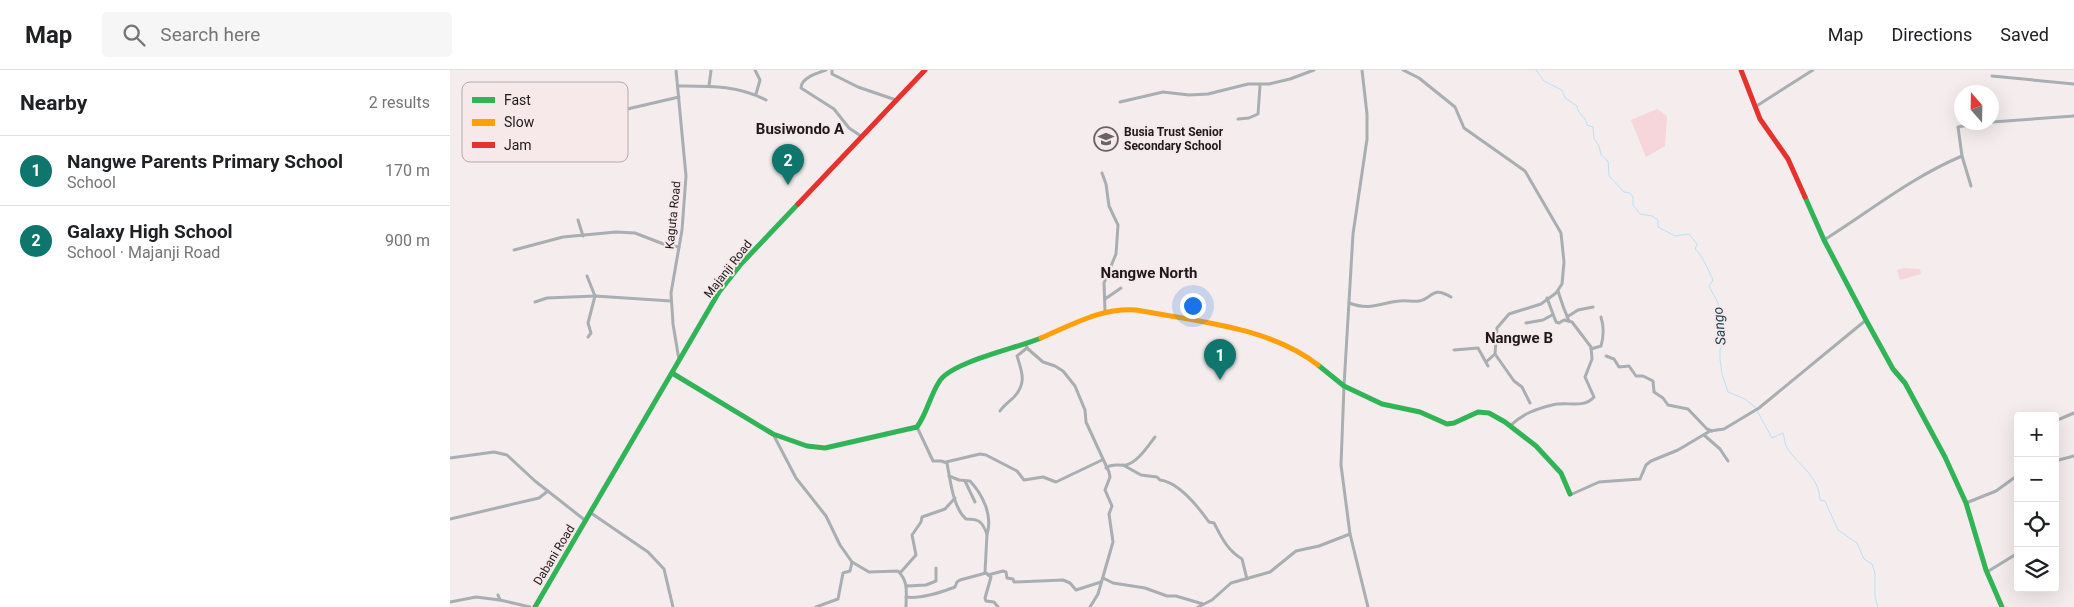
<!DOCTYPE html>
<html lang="en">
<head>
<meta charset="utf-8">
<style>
	body { margin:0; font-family:Roboto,sans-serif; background:#f6f6f6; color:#202124 }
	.controls { position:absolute; right:15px; bottom:15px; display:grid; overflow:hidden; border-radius:5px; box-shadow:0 5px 20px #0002 }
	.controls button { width:45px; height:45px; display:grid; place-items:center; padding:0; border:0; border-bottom:1px solid #e0e0e0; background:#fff; color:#202124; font:25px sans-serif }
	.compass { position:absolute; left:1504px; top:15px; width:45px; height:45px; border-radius:50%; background:#fff; box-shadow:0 5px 20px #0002; rotate:340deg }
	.you { position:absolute; left:742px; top:235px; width:18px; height:18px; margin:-12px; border:4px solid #fff; border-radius:50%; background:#1a73e8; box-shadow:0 0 0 8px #1a73e833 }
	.badge { display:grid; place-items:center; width:32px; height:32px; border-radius:50%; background:#0f766e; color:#fff; font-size:16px; font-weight:700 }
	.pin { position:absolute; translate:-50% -41px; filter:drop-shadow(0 1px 2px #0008) }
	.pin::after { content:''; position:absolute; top:26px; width:18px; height:15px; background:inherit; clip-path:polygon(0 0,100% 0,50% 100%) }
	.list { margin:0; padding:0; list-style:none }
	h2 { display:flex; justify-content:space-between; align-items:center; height:65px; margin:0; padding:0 20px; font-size:21px }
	h2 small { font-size:16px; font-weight:400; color:#757577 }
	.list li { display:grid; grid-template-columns:32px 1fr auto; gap:15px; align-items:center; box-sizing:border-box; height:70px; padding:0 20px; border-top:1px solid #e0e0e0 }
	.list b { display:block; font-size:19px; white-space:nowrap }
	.list p { margin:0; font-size:16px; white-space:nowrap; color:#757577 }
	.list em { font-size:16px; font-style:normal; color:#757577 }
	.icon { flex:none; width:28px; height:28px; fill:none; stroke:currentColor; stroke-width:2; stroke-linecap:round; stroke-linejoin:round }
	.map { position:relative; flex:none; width:1624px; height:537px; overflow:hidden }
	header { display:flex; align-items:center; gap:30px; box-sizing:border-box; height:70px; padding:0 25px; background:#fff; border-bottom:1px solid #e0e0e0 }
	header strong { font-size:24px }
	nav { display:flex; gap:28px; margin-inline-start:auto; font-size:18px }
	.search { width:350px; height:45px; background:#f6f6f6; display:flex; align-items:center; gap:12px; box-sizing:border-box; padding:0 18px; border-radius:5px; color:#757577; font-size:19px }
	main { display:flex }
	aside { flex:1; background:#fff }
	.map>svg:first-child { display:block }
	.green { fill:#f6d5db }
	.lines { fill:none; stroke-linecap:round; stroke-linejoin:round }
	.stream { stroke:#b8e1f7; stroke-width:1 }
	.street { stroke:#a8aeb2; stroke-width:3 }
	.fast { stroke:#30b455; stroke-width:5 }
	.slow { stroke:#ff9f0a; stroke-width:5 }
	.jam { stroke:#e5322d; stroke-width:5 }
	.labels { text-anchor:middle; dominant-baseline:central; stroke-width:4; stroke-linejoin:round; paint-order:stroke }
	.poi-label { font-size:12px; font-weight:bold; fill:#1e191a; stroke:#f7e8ea; text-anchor:start }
	.street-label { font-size:12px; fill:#1e191a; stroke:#f7e8ea }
	.water-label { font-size:14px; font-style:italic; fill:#1f4353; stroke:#f7e8ea }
	.quarter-label { font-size:15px; font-weight:bold; fill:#1e191a; stroke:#f7e8ea }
	.key { fill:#f7e8ea; stroke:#b6aaac; stroke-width:1 }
	.key-label { font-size:14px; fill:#1e191a }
</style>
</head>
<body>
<header>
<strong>Map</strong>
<div class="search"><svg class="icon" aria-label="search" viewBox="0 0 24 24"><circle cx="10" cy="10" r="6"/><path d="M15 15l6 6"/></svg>Search here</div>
<nav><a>Map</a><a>Directions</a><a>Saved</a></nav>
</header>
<main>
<aside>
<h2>Nearby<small>2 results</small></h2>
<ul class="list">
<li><span class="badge">1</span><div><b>Nangwe Parents Primary School</b><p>School</p></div><em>170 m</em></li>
<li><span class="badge">2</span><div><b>Galaxy High School</b><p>School · Majanji Road</p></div><em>900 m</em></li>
</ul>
</aside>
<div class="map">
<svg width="1624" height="537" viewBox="0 0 1624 537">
	<rect width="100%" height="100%" fill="#f4eced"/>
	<g class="green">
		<path d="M1207,39L1217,46L1215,76L1196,87L1181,50Z"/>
		<path d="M1454,198L1470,199L1471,204L1450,210L1447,200Z"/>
	</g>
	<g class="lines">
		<path class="stream" d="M1086,0L1094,11L1112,20L1115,28L1127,36C1127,44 1137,47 1137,55L1143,57L1144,69L1149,76L1151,85L1158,91L1159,106L1174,122L1180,123L1183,127V135L1190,144L1202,146L1208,150V157L1225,166L1239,164L1247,174L1245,179C1253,186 1258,200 1263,210L1259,216L1268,233L1269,256L1273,272L1270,280V289L1272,304L1278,322L1295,329L1305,337L1322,368L1333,363C1335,368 1334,373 1337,378C1349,396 1369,406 1370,430L1375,431L1388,460L1407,473L1414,489L1422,494L1425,503V527L1428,537"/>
		<g class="street">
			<path d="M226,0L236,106L232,160L221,223L223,254L229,290"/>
			<path d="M305,0L310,10L306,24"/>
			<path d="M376,0C367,3 351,8 351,18L384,39L399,58L411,66"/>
			<path d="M382,0V4L408,17L446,30"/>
			<path d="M912,0L917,44V69L903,164L894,316L891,395L900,464L918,537"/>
			<path d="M953,0L969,8L1005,37L1014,58L1075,101L1111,163L1114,192L1112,214L1106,223L1091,234L1059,244L1047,258L1045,284L1036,292"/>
			<path d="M1542,6L1624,14"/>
			<path d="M228,16C259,16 288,15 316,30"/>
			<path d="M259,16L261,0"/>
			<path d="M670,32L713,22L739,25L758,24L798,14H819L840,9L864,0"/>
			<path d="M1305,37L1363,0"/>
			<path d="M788,49L799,48L808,44L810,16"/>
			<path d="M1542,52L1624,46"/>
			<path d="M138,56L143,47L229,27"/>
			<path d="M1512,86L1521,116"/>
			<path d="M652,103L656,114L659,136L668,155L666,184L654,213L655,241"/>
			<path d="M128,150L133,166"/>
			<path d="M1374,170C1420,141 1462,107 1512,86L1508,57L1535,52"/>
			<path d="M64,180L113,167L166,162L185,163L216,175L229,177"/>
			<path d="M1108,221C1111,231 1115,242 1119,251"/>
			<path d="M655,229L671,218"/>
			<path d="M85,232L97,228L145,226L137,206"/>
			<path d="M899,233C921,241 929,233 949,231C956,230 963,232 969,231C983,229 981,215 1001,227"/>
			<path d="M1117,247L1128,240L1143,237"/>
			<path d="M1076,253L1093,250L1102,245"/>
			<path d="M138,267L141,263L138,253L145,226L221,231"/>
			<path d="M575,274L578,279L593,292L605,296L613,301L625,316L635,340L636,352L659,402L660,407L655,420L662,436L659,444L663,472L648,524L640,537"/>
			<path d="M1141,279L1151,276C1154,266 1154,257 1151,247"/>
			<path d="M1004,280L1028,278L1038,296"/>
			<path d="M1045,284L1064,311L1072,317L1080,333"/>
			<path d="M1156,286L1164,289L1169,297L1179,296L1186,306H1193L1203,311L1204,322L1213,328L1218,335L1238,339L1257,359L1262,361"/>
			<path d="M550,341C554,335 559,332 564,327C577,313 572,302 567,286L577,278"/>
			<path d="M1605,351L1624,343"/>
			<path d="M1060,356C1072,344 1086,339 1102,335C1116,331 1134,339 1144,327L1135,307L1142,289L1141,277L1122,252L1114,250L1109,253L1106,252L1097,228"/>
			<path d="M467,357L483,391H491L497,393C500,409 503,438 516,449C529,449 532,451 537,464L535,502L541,507L535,528L536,531L544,532L548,537"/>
			<path d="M323,364L346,408L376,446L390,475L402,492L419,502L448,501C459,512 456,522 456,537"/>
			<path d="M1254,365L1270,379L1278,391"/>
			<path d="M0,388L44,382L57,385L85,411L136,451"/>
			<path d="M1605,391L1624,386"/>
			<path d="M496,392L530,384L536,385L567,401L574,410L593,407L606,412L652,390"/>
			<path d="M673,395L691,405L707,407L710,410C729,412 749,438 759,452L764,453C772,468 777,480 792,489L797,509"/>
			<path d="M656,398C662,393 668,396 676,395C688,392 698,376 705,367"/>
			<path d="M499,406L509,410L520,411C533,425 543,446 537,464"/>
			<path d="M515,411L525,432"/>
			<path d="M1120,425L1149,412L1190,409L1196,395L1201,391L1228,380L1260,361L1274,359L1309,338L1416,250"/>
			<path d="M1516,433L1546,421L1568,405"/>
			<path d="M141,443L198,482L214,499L223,537"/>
			<path d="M0,449L89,428L98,421"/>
			<path d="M1537,502L1568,483"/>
			<path d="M450,503L466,485L462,465L471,452L472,447L495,439L505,428"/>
			<path d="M538,505L553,501L556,502L557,508L563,509L564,512L613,510L620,513L626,520L651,512"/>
			<path d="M653,508L663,513L695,518L717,526H726L753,534"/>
			<path d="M457,516L476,515L486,511V498"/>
			<path d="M48,525L50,530L80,537"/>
			<path d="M456,527C470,529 492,522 505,517L507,512L510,510L536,503"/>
			<path d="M0,532L26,527L50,530"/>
			<path d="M366,537L388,529L393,503L400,501L402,492"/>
			<path d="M748,537L762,530L781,513L820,502L846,481L869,476L900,464"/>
		</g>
		<g class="fast">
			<path d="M1355,127L1374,170L1416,250L1443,299L1455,313L1495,387L1516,433L1536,500L1552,537"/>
			<path d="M868,295L894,316L932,334L970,342L997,354L1004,353L1028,342L1039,343L1055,352L1086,376L1111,403L1120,424"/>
			<path d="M222,303L323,364L357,376L375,378L467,357C477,343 480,326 489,312C500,292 568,278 591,268"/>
			<path d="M85,537L269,222L291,194L348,134"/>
		</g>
		<path class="slow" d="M591,268C624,254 650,238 686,240C745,251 820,257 868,295"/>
		<g class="jam">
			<path d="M1291,0L1310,49L1338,89L1355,127"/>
			<path d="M348,134L475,0"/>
		</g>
	</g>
	<defs>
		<g id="school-ring" transform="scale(1.25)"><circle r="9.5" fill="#f7e8ea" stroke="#696364" stroke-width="1.5"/><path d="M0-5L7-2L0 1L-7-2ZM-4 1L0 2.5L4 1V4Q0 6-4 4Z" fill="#696364"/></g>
	</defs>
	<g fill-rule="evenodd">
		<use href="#school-ring" x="656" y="69"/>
	</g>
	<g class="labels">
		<g class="poi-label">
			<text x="674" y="62">Busia Trust Senior<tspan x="674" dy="14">Secondary School</tspan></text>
		</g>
		<g class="street-label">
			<text transform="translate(223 145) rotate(-84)">Kaguta Road</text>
			<text transform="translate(278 199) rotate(-52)">Majanji Road</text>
			<text transform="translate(104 485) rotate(-59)">Dabani Road</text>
		</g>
		<g class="water-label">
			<text transform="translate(1269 256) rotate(-95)">Sango</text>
		</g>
		<g class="quarter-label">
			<text x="350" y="59">Busiwondo A</text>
			<text x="699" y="203">Nangwe North</text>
			<text x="1069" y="268">Nangwe B</text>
		</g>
	</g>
	<rect x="12" y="12" width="166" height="80" rx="8" class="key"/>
	<rect x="22" y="27" width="23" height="6" fill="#30b455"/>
	<rect x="22" y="49" width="23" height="7" fill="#ff9f0a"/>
	<rect x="22" y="72" width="23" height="6" fill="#e5322d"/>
	<g class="key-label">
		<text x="54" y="35">Fast</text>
		<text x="54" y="57">Slow</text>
		<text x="54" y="80">Jam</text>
	</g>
</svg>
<div class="controls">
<button>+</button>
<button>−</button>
<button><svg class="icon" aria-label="locate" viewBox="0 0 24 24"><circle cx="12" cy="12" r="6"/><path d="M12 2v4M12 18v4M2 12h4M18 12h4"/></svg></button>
<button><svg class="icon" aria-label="layers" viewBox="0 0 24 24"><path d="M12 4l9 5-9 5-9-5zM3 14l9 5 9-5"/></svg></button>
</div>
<svg class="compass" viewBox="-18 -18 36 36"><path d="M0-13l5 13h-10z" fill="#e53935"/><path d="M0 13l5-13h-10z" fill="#757577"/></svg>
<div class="you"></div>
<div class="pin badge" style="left:770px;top:310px">1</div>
<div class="pin badge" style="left:338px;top:115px">2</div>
</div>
</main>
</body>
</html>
